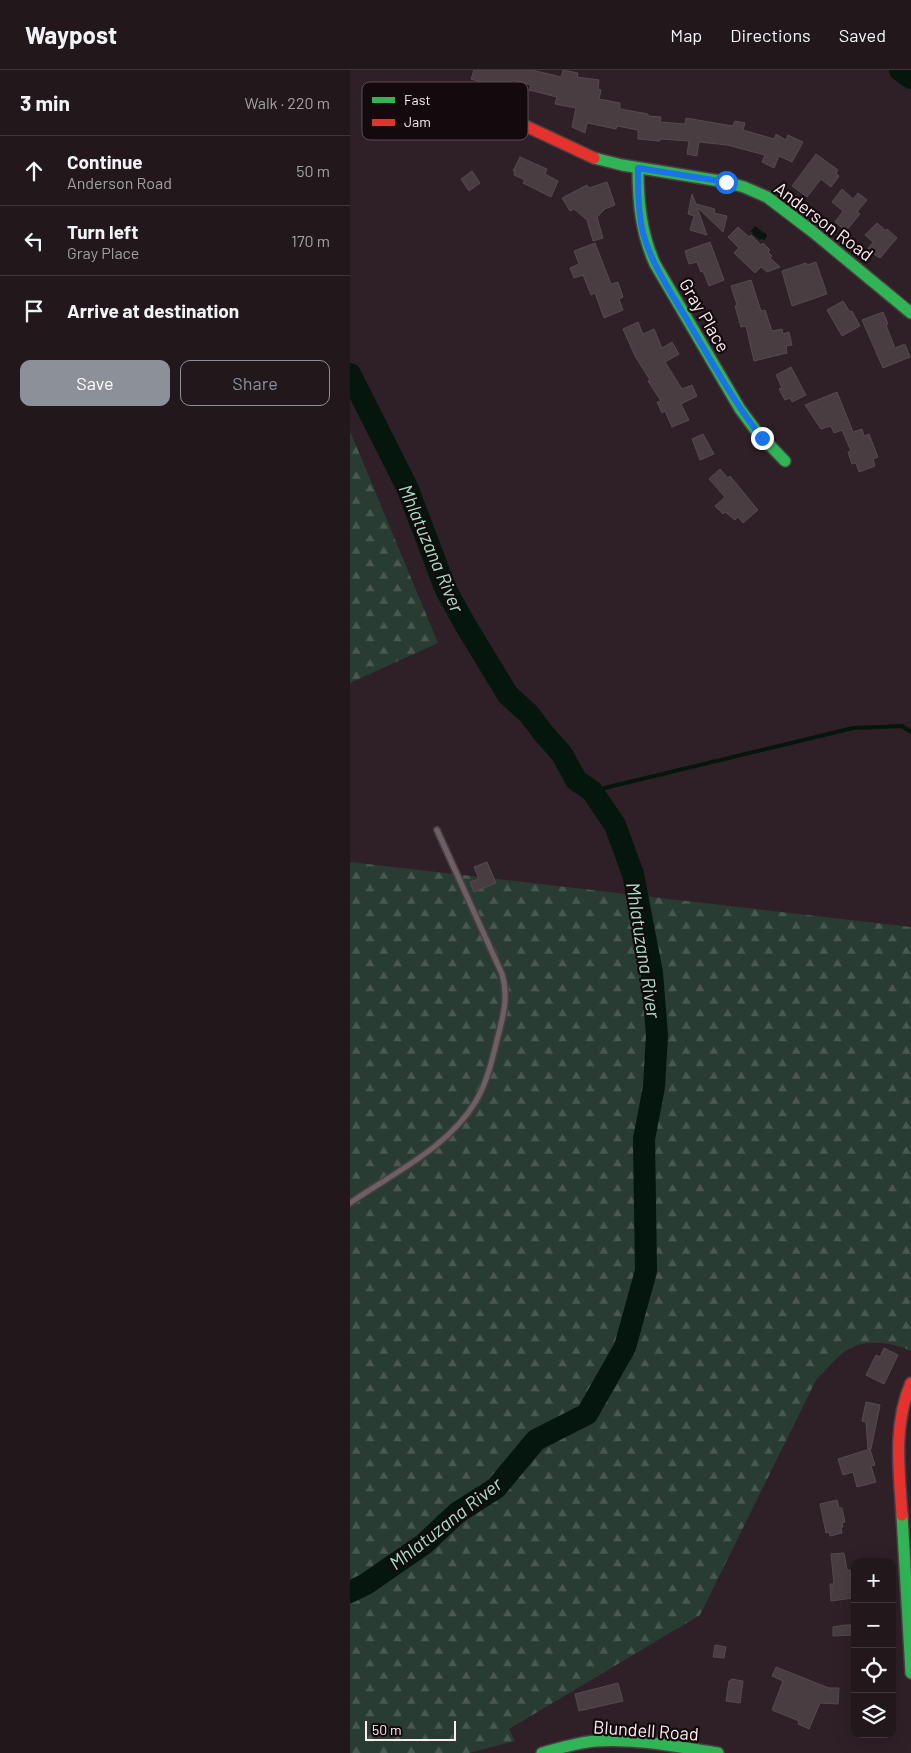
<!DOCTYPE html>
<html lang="en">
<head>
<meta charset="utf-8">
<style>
	body { margin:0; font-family:Barlow,sans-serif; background:#2a2125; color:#f1f3f6 }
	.controls { position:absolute; right:15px; bottom:15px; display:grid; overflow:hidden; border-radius:10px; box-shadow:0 5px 20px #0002 }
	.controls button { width:45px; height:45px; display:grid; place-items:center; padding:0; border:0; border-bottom:1px solid #3f373b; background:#22181c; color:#f1f3f6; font:25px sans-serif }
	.scale { position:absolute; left:15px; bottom:12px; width:91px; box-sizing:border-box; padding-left:5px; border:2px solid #fdedf3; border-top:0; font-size:14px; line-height:18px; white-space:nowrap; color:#fdedf3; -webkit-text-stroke:4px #14090d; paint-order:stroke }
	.stop { position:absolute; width:15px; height:15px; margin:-11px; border:4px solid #1a73e8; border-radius:50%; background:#fff }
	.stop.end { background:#1a73e8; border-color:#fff; box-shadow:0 1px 5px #0008 }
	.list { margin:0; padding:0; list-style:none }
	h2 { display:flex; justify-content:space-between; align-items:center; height:65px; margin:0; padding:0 20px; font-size:21px }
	h2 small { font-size:16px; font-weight:400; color:#a2a0a3 }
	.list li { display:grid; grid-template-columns:32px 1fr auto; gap:15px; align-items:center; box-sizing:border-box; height:70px; padding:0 20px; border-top:1px solid #3f373b }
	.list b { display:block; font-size:19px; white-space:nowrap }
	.list p { margin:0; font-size:16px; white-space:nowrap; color:#a2a0a3 }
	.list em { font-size:16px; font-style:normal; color:#a2a0a3 }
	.actions { display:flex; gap:10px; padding:15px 20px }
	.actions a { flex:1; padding:11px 0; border:1px solid #8c9099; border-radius:10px; text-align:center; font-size:18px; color:#8c9099 }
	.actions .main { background:#8c9099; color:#fff }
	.icon { flex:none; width:28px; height:28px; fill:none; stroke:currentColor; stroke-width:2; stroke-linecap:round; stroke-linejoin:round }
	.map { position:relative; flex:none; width:561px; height:1683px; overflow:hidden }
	header { display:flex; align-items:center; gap:30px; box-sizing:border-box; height:70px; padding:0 25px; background:#22181c; border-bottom:1px solid #3f373b }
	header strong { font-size:24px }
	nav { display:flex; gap:28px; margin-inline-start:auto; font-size:18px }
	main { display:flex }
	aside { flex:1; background:#22181c }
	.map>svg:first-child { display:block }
	.forest { fill:url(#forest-firs) }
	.water { fill:url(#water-ripples) }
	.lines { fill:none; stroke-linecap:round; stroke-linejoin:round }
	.stream { stroke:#04160d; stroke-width:4 }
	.river { stroke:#04160d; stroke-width:22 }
	.building { fill:#493d42; stroke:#56494f }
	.lane-casing { stroke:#4a3e43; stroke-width:8 }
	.fast-casing { stroke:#4a3e43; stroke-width:14 }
	.jam-casing { stroke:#4a3e43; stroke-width:14 }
	.lane { stroke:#6d6065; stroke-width:5 }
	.fast { stroke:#30b455; stroke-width:11 }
	.jam { stroke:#e5322d; stroke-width:11 }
	.route { stroke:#1a73e8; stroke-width:6 }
	.labels { text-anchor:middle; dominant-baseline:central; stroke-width:4.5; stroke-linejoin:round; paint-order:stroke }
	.street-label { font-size:18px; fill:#fdedf3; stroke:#14090d }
	.water-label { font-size:19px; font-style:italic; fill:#a1e3c5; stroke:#14090d }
	.key { fill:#14090d; stroke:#5a4d52; stroke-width:1 }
	.key-label { font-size:14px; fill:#fdedf3 }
</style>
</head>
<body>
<header>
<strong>Waypost</strong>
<nav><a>Map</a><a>Directions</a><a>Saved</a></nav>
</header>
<main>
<aside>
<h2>3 min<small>Walk · 220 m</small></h2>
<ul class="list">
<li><svg class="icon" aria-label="ahead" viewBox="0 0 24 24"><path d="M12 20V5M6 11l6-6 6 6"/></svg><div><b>Continue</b><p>Anderson Road</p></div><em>50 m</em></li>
<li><svg class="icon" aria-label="left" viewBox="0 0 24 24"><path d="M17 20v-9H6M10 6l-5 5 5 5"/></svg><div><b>Turn left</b><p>Gray Place</p></div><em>170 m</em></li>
<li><svg class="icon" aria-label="arrive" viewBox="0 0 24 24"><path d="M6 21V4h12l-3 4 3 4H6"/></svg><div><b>Arrive at destination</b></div></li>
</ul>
<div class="actions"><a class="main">Save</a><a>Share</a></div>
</aside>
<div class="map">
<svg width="561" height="1683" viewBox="0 0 561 1683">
	<defs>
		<pattern id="forest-firs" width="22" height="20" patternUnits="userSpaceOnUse" patternTransform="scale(1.25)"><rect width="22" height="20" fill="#293c33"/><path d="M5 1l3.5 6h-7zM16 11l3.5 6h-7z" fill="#495851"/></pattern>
		<pattern id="water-ripples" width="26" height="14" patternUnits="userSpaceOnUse" patternTransform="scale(1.25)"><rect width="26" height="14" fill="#04160d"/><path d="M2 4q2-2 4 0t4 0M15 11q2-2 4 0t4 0" fill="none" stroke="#2a3831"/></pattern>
	</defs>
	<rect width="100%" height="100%" fill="#2e2026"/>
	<g class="forest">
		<path d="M0,361L88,573L0,613Z"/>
		<path d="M0,792L561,857V1281C541,1272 513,1268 494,1282C484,1290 475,1301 466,1310L350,1545L159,1659L165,1671L119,1683H0Z"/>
	</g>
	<path class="water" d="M405,156L417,165L414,171H411L400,162Z"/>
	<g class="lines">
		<path class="stream" d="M242,721L503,658L552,656L561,662"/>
		<g class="river">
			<path d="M550,0L561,8"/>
			<path d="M0,304L57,417L96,520L116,556L158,625L179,644L194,664L212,684L226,710L242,721L265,755L283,804L302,903L307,965L304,1017L294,1069L296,1201L275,1277L237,1344L186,1370L146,1418L107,1443L74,1474L16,1514L0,1522"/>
		</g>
	</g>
	<g class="building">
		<path d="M124,0H182L211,7L213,0L228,3L227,7L249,10L248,19L251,20L249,29L270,33V39L298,44V46L311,47L310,52L335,54L336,48L383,56L385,51L395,53L393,60L424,69L426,64L436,70L438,65L453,72L442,92L429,86L424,98L412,92L415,85L377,75L349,72L347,86L337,84L339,71L310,69V71L288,69V60L267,56L266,59L237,53L235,63L222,57L226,38L205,34L207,27L179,20L181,15L162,10L157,25L147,21L148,18L121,9Z"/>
		<path d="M466,84L488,100L486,103L489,106L481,117L471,109L457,127L442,116Z"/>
		<path d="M170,87L197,99L195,104L208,111L201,127L173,113L175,110L164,105L165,101H163Z"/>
		<path d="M122,101L130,113L119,121L111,109Z"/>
		<path d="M257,112L265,135L255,139L247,147L253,168L243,171L237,150L224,139L220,141L212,128L237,115L239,118Z"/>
		<path d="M492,119L503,129L508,123L517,130L507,142L510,144L496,161L485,152L493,141L482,132Z"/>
		<path d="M342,124L346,134L365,139L364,143L377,146L373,162L347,137L357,165L340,160L344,146L338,144Z"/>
		<path d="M527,153L536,161L537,159L547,168L530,188L517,180L523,172L515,165Z"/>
		<path d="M388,157L399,167L401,165L411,175L413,173L420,180L418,182L422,186L420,188L430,197L417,202L411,197L405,203L384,183L389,178L378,167Z"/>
		<path d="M360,172L374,210L359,216L353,201L351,202L347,192L339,194L335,181Z"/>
		<path d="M245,173L261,214L268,212L273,227L269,229L273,240L254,248L245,223L241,225L233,205L224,208L220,198L229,194L224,181Z"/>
		<path d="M466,192L477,224L442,236L432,201L456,193L457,195Z"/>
		<path d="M401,210L411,241L415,240L422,261L432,259L433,264L439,262L442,275L436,276L437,283L404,291L396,256L391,257L385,236L387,235L381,216Z"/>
		<path d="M493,231L500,242L502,241L510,256L492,266L477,240Z"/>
		<path d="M533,242L538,254L536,255L545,278L555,274L560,287L533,298L512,250Z"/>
		<path d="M288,252L293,264L304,259L312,278L322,272L329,284L315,292L332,319L342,315L347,326L331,334L339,350L322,357L315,341L312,343L307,332L311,331L298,311L300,310L285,286L273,259Z"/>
		<path d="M441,297L456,325L442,332L440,328L435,330L429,319L432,318L426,305Z"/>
		<path d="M487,322L503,362L512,359L514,366L519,364L528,387L523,389L525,396L509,402L506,393L502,394L498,382L501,381L492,360L484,363L481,356L471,359L455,335Z"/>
		<path d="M353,364L364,384L350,390L342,369Z"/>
		<path d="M370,399L378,408L380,406L408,440L393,453L388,447L385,450L375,442L373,444L365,436L375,427L359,409Z"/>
		<path d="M137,792L146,813L124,822L120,812L129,809L124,797Z"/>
		<path d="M534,1278L548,1285L534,1314L516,1305L526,1285L530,1287Z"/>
		<path d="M516,1332L530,1335L521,1379H518L516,1352L512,1351Z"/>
		<path d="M520,1379L525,1395L521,1396L526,1412L507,1417L503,1402L493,1405L488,1389Z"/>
		<path d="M487,1430L489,1438H492L495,1452L492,1453L493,1457H491L492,1463L480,1466L479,1462L476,1463L470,1434Z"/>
		<path d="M494,1483L497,1500H500L503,1528L481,1531L480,1514H484L481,1484Z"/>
		<path d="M495,1555H505V1565L483,1566V1557Z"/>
		<path d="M365,1575L376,1577L374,1588L363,1587Z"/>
		<path d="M426,1597L479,1618H489L488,1634L470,1633L459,1659L448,1654L449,1651L422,1640L433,1611L422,1606Z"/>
		<path d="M381,1609L393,1611L390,1633L376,1631L379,1611H381Z"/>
		<path d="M268,1613L273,1631L229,1641L225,1624Z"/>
	</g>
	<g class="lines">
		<g class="lane-casing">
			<path id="lane" d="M0,1133C43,1103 98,1078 126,1031C137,1012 142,991 147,970C153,947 159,927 152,904L87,760"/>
		</g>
		<g class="fast-casing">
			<g id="fast">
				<path d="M244,88L272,95L376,112L394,117L417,127L463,162L561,243"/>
				<path d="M288,98C288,132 291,163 305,194L390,339L407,362L435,391"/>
				<path d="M552,1445L561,1603"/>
				<path d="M192,1683C209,1678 227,1673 245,1671C286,1668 328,1677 368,1683"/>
			</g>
		</g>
		<g class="jam-casing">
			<g id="jam">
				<path d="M101,21L244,88"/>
				<path d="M552,1445C549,1401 543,1354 561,1313"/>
			</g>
		</g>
		<use href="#lane" class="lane"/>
		<use href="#fast" class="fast"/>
		<use href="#jam" class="jam"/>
	</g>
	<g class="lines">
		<path class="route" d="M376,112L288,98C288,120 288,141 293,163C301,193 320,221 336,248C360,289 383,331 412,368"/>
	</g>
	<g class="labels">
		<g class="street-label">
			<text transform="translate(474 151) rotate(37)">Anderson Road</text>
			<text transform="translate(355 245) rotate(60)">Gray Place</text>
			<text transform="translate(296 1660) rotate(4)">Blundell Road</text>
		</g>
		<g class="water-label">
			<text transform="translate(82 478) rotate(67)">Mhlatuzana River</text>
			<text transform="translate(294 880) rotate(81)">Mhlatuzana River</text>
			<text transform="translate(95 1453) rotate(-38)">Mhlatuzana River</text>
		</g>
	</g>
	<rect x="12" y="12" width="166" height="58" rx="8" class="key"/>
	<rect x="22" y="27" width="23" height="6" fill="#30b455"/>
	<rect x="22" y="49" width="23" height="7" fill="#e5322d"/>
	<g class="key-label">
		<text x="54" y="35">Fast</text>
		<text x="54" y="57">Jam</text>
	</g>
</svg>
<div class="controls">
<button>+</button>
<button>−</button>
<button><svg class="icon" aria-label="locate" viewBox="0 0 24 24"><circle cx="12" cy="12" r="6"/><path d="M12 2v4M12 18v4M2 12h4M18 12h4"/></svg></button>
<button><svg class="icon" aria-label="layers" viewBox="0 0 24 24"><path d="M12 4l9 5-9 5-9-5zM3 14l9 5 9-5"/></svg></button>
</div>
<div class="scale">50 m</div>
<div class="stop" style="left:376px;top:112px"></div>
<div class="stop end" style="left:412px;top:368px"></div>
</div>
</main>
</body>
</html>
